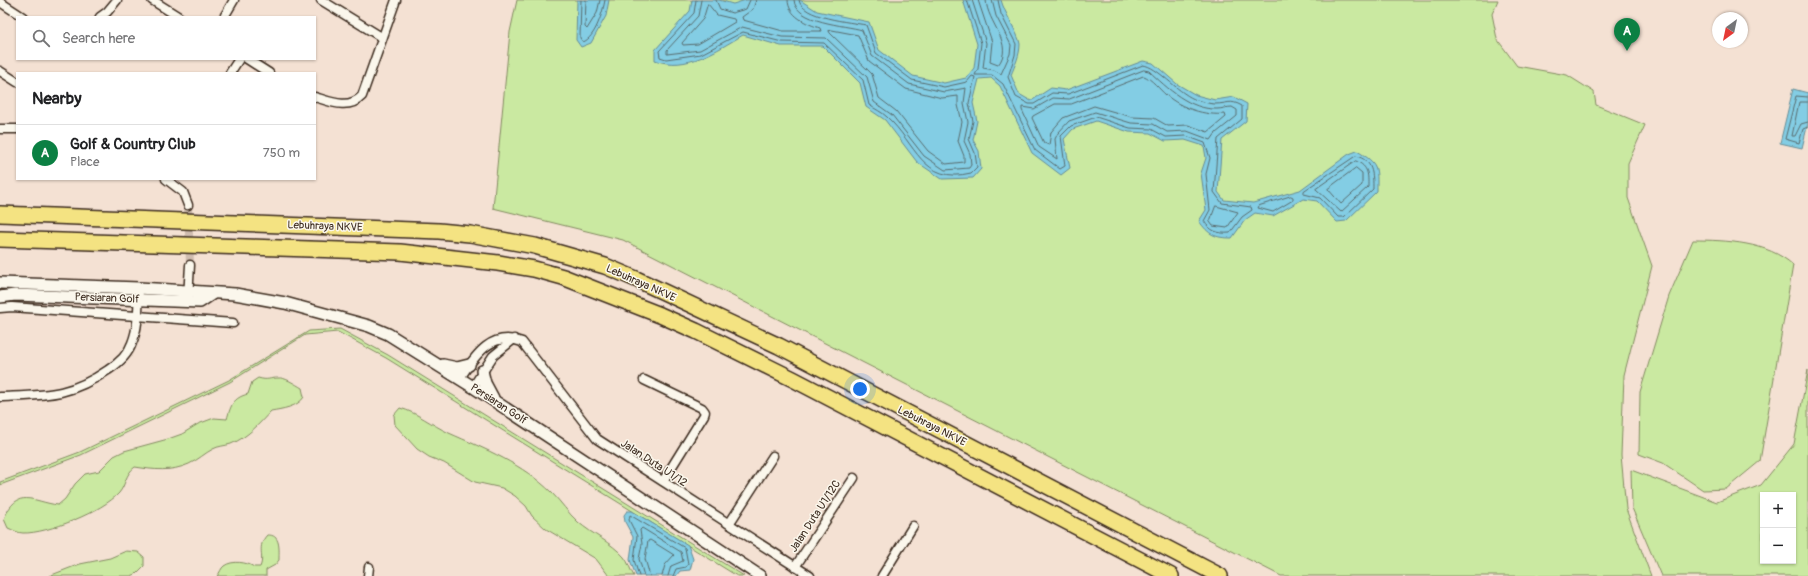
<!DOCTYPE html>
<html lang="en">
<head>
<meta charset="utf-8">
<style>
	body { margin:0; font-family:Pangolin,sans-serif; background:#f6f6f6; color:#202124 }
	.controls { position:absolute; right:12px; bottom:12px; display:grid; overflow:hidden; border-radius:0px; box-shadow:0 1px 3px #0004 }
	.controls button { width:36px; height:36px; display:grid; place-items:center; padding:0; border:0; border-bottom:1px solid #e0e0e0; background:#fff; color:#202124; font:20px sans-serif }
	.compass { position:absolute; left:1712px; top:12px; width:36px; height:36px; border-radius:50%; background:#fff; box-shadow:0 1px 3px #0004; rotate:213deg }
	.you { position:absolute; left:860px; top:389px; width:14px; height:14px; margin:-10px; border:3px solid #fff; border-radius:50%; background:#1a73e8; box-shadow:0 0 0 6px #1a73e833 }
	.badge { display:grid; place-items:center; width:26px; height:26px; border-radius:50%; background:#0b8043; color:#fff; font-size:13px; font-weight:700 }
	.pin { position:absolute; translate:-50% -33px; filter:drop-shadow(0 1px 2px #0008) }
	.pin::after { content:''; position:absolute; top:21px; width:14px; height:12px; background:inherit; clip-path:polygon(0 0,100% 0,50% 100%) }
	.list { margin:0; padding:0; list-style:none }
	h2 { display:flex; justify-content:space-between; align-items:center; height:52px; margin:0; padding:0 16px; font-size:17px }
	h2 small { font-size:13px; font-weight:400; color:#757577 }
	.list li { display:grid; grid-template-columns:26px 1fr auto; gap:12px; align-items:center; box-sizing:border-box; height:56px; padding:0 16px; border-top:1px solid #e0e0e0 }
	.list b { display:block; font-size:15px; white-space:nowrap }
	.list p { margin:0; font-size:13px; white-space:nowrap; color:#757577 }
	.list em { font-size:13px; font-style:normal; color:#757577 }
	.icon { flex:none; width:22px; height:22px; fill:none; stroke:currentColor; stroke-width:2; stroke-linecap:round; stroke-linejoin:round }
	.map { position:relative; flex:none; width:1808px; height:576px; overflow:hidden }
	.search { position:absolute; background:#fff; box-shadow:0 1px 3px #0004; left:16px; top:16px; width:300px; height:44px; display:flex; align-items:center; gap:10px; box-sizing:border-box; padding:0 14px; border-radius:0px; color:#757577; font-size:15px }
	.panel { position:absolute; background:#fff; box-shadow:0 1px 3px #0004; left:16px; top:72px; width:300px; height:108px; border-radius:0px }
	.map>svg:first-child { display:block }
	.green { fill:#cae9a1; stroke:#828a60; fill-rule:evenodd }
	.water { fill:#83cde4; stroke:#668c95 }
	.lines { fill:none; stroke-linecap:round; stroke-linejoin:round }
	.shore { stroke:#586b6d; stroke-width:1 }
	.street-tunnel { stroke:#cfbcaf; stroke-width:8; stroke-dasharray:8 4; stroke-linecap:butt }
	.street-casing { stroke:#3b2a1e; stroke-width:11 }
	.secondary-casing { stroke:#3b2a1e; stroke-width:14 }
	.highway-casing { stroke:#3b2a1e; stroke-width:18 }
	.street { stroke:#fbf7ec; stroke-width:8 }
	.secondary { stroke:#fbf7ec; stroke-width:11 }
	.highway { stroke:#f4e382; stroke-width:15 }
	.labels { text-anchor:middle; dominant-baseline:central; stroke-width:3; stroke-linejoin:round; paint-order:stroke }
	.street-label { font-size:11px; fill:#3b2a1e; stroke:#fbf7ec }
</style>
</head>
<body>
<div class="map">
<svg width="1808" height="576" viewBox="0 0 1808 576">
	<rect width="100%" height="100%" fill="#f4e1d3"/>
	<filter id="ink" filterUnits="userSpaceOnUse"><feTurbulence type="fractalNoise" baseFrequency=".025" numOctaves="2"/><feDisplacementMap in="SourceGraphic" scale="8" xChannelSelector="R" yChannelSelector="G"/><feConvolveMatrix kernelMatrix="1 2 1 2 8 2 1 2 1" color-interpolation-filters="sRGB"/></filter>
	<g filter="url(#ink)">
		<g class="green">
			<path d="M517,0H1498L1492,14L1497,39L1517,66L1567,75L1594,92L1596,105L1645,125L1628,163V198L1652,266L1624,375L1621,455L1626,509L1651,576H1281L623,240L493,208L510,32Z"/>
			<path d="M1693,240C1726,240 1768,242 1793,265L1760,461L1726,489L1703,490L1663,463L1639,454L1640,392L1669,296Z"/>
			<path d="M340,329L388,355L744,576H737L386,358L338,332L305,335L230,382L81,455L0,485V482L80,452L229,380L309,331Z"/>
			<path d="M1808,370V576H1661L1632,508L1631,470L1717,502L1761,485L1794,444ZM1763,495H1793V561H1763Z"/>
			<path d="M258,378C268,381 269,378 278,378C285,377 295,384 302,388L304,397C298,407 282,409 271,411C259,424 248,437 231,444C225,446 218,446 213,449C205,453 198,460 189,464C171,472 154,470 135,467C125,474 126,485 119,493C103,511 47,534 23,533C18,533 13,530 8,528L4,519C17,486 33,502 58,505L65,499L75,484L85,474L99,471L114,456L124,451L168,439L182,434L198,424L214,418L227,419C231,405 233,398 248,394L252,382Z"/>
			<path d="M400,408C418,413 432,425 449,433C485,449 523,464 552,493C561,502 568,513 578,522C593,535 611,542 624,557C629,563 630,570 634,576H609L596,559L546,529L532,516L526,506L515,496L502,488L475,482L444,463L429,457L417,449L395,425L394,415Z"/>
			<path d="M267,535C281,534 279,549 279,560L275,565L266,570V576H217C220,573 221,568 224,566C232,560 247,562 254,567H260C265,556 256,547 267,535Z"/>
			<path d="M126,551L138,552L144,557V566L136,574L131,576H49L80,564L110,558Z"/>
		</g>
		<g class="water">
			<path d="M577,0H609L606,16L591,43L581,47L576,40Z"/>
			<path d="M692,0H719L733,4L746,0H800L817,11L869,22L879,50L913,76L944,83L966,78L974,68L977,44L963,0H1001C1004,12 1019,35 1020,44C1020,55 1015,65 1011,75L1019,94L1031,101L1051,88L1066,90L1143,61L1153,63L1177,84L1196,95L1215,100L1234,97L1247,104L1246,121L1222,140L1218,192L1224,200L1253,203L1300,190L1349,154L1357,151C1379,164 1377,167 1377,191L1346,221L1337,222L1317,201L1303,199L1273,216L1255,213L1245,220L1232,238C1215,238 1209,235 1199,221L1206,210L1201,173L1206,158L1204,146L1185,140L1165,141L1150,133L1129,132L1096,121L1073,129L1064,139L1070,168L1061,175L1032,153L1000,86L991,78L979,79L973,103L977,121L973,140L979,151L981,169L973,178L942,179L917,162L885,120L866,107L860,83L823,46H781L743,35C717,50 686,72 655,60V50L690,11Z"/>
			<path d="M1793,89L1808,93V123L1802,148L1780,143Z"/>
			<path d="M632,511L688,545L693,559L690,570L680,571L676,576H636L630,560L633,537L625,522L624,515L627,511Z"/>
		</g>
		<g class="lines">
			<g class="shore">
				<path d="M581,0L580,38L583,42C595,38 603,12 605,0"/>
				<path d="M586,0L585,27L587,29L597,13L600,0"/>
				<path d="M696,0L694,13L659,51L660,57L666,59L701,54L743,32L782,42L824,43L863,80L869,105C875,109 882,112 887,117C916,143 922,185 971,173L977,167L975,153L969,139L973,121L969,103L975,77L972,76L967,82L944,87L912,80L876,53L866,25C851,22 801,18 799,0"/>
				<path d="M701,0L698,16L667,50V54L700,50L742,27L782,37L826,38L867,77L874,102L892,115L924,156L945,170L969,168L971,165L970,154L964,141L968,122L964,103L966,88L944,92L909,84L872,56L862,30C846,25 795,23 794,0"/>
				<path d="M716,0L720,9L732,13L746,9L750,0"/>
				<path d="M756,0L753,9L742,17L743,20L783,31H821L820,28C807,24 788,16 788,0"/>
				<path d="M967,0L981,43L978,69L975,75H992L1003,84L1035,150L1060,169L1065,166L1061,136L1071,126L1096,117L1130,128L1151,129L1166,137L1186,136L1205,143L1210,158L1206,174L1210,210L1204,221C1210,231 1218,234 1230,233L1242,217L1252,210L1251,207L1222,203L1214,192L1218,139L1242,119V106C1230,99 1228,104 1215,104C1209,104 1200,101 1194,99C1176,91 1158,67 1143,65L1068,94L1052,93L1034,104H1029L1016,97L1008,77L1015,55L1016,44L1001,14L998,0"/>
				<path d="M972,0L986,43L983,68L994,70L1001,74L1010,54L1011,45L996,16L992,0"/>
				<path d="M978,0L992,42L990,62L998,65C1015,44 987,23 986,0"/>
				<path d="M708,4L717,15L734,19L735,22L698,44L683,45L682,43L703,19Z"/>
				<path d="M832,30L858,35L869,61L906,89L942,98L958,96V105L962,122L958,141L964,156V162L946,164L928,151L896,111L879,98L872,74L830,33L829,31Z"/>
				<path d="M1144,70L1149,71C1167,88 1190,110 1217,109C1222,109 1227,107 1232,107L1237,110V116L1216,133L1211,140L1187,131L1167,132L1153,124L1131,123L1095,112L1069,121L1058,133L1055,139L1057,159L1039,147L1022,110V107L1034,109L1053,98L1069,99Z"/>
				<path d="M1144,76C1152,79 1159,89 1166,95C1181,108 1205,116 1225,114L1226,117L1208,132L1188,125L1168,126L1154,118L1132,117L1094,106L1063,118L1051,132L1049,145L1044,143L1032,118L1033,116L1055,104H1071Z"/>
				<path d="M1808,97L1796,96L1785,139L1799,143L1803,129L1808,127"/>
				<path d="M1808,102H1799L1792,136H1795L1801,124L1808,122"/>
				<path d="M1356,156C1373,160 1373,174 1373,189L1344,217H1338L1320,198L1304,194V191Z"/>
				<path d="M1356,161C1369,167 1368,175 1368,187L1341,212L1316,189Z"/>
				<path d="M1356,168L1362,173V185L1341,204L1328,189Z"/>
				<path d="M1291,196L1293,197V200L1273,212L1258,208L1259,206Z"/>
				<path d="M1216,206L1238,212L1227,228L1213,226L1210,222Z"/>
				<path d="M639,576L634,560L637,536L629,520L630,515L685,548L688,564L686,567L676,569L673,576"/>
				<path d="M644,576L639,559L642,544L640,530L642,528L681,552L683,561L671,566L668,576"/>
				<path d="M650,576L645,559L648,541L650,540L674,555L665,565L662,576"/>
			</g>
			<path class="street-tunnel" d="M188,205L190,265"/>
			<g class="street-casing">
				<g id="street">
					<path d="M152,0L179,17"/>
					<path d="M321,0L378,35L382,39"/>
					<path d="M0,2L23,17"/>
					<path d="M100,17L107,12L117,0"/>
					<path d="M224,17L234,0"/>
					<path d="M247,59L269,73"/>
					<path d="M0,71L17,82"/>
					<path d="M230,73L239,59"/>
					<path d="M315,97C331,102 349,110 362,96L396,0"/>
					<path d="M0,129H17"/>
					<path d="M166,179L183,192L188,205"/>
					<path d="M188,297L190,265"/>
					<path d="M0,308L12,307L233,323"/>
					<path d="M460,378C475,356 491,330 522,342L597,439L810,576"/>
					<path d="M644,380L702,408L705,412L704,415L663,481"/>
					<path d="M473,387L493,356L514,339"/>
					<path d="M0,397C45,395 69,397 108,370C119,363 128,355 132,343C139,326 138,306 139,288"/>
					<path d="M729,524L773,456"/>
					<path d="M795,567L854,478"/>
					<path d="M368,576L369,567"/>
					<path d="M882,576L913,526"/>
				</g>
			</g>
			<g class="secondary-casing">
				<g id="secondary">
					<path d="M0,283L139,288L235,294L285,303L369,326L388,334L473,387L760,576"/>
					<path d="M0,297L15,295L200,302L212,294"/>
					<path d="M443,365L457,368L469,365"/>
					<path d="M482,371L485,383L493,398"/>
				</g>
			</g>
			<g class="highway-casing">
				<g id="highway">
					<path d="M0,214L439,231L470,234L535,246L605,266L636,279L779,346L1220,576"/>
					<path d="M0,239L400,252L498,263L534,269L563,277L660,315L696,331L793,379L1171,576"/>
				</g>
			</g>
			<use href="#street" class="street"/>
			<use href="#secondary" class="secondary"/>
			<use href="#highway" class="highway"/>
		</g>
	</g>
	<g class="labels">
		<g class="street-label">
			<text transform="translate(325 226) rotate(2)">Lebuhraya NKVE</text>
			<text transform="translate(641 283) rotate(24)">Lebuhraya NKVE</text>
			<text transform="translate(107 298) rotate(2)">Persiaran Golf</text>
			<text transform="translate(499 404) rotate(33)">Persiaran Golf</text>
			<text transform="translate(932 426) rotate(27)">Lebuhraya NKVE</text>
			<text transform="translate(654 463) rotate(33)">Jalan Duta U1/12</text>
			<text transform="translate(815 516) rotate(-57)">Jalan Duta U1/12C</text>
		</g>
	</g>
</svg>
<div class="controls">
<button>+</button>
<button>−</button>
</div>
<svg class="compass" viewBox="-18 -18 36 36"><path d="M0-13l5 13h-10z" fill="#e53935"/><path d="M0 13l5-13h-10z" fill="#757577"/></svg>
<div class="you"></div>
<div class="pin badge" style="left:1627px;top:51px">A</div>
<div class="search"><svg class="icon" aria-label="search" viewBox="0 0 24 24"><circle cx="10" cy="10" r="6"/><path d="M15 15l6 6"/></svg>Search here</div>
<section class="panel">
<h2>Nearby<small></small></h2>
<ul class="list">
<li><span class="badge">A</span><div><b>Golf &amp; Country Club</b><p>Place</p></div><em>750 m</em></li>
</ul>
</section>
</div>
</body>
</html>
